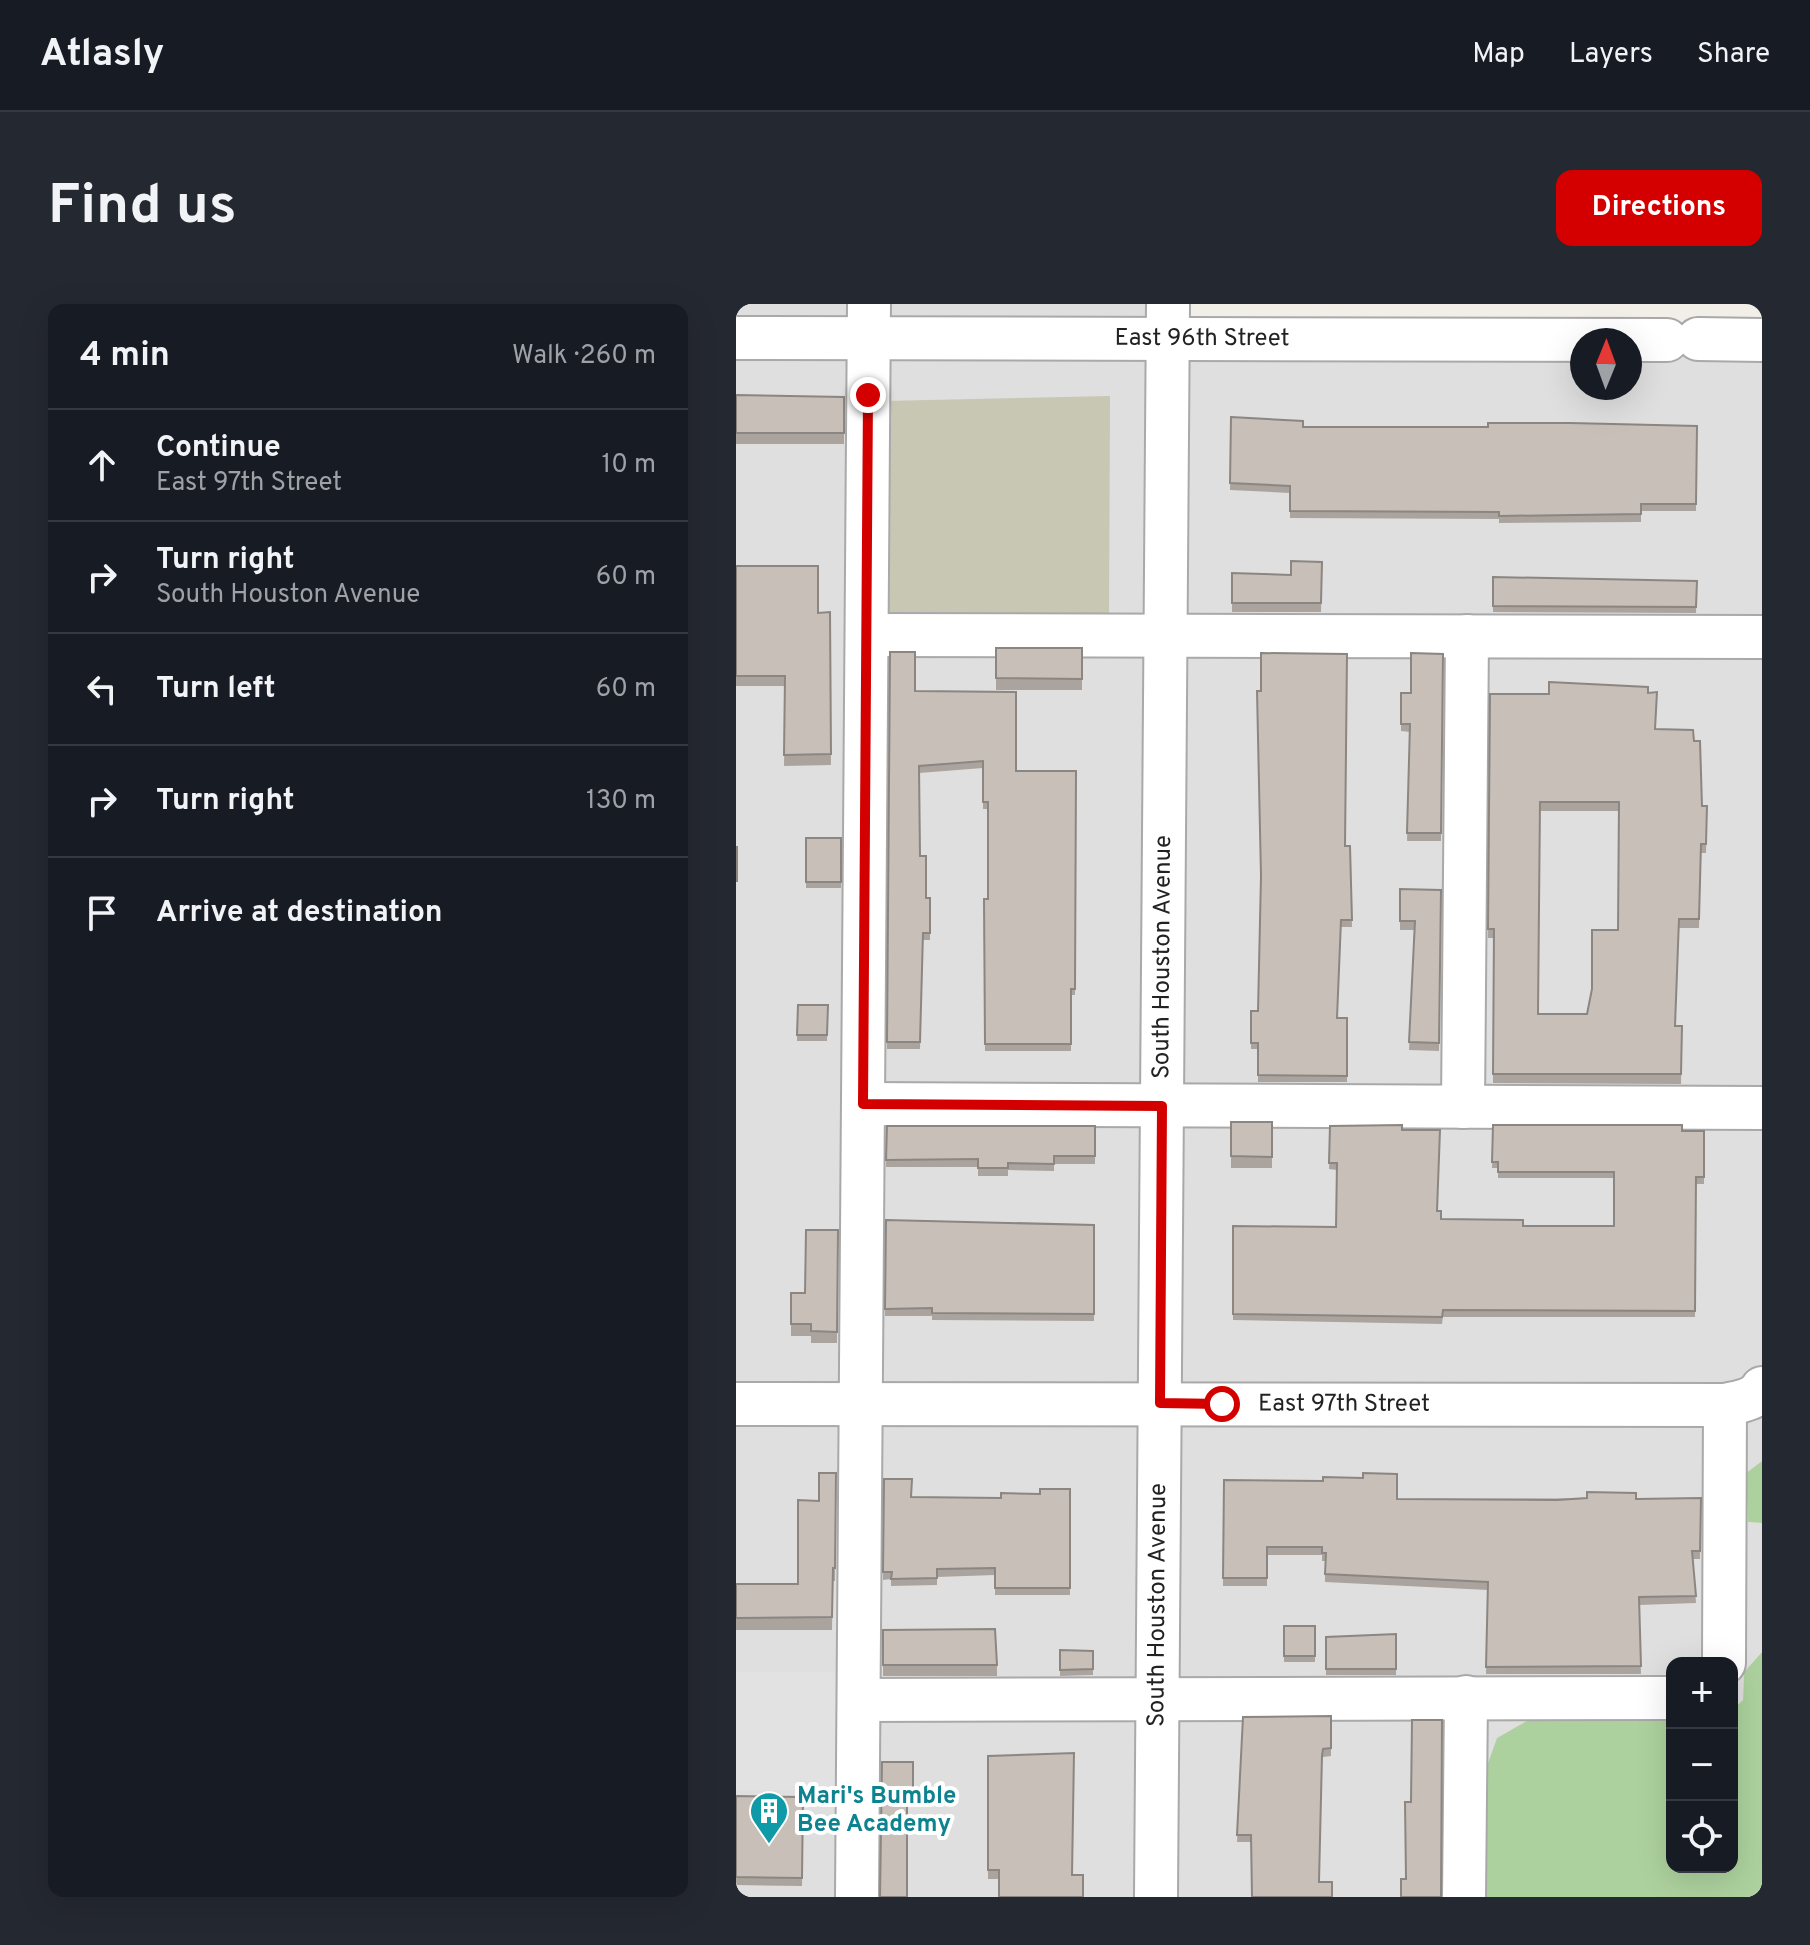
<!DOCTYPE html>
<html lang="en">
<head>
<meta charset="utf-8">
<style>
	body { margin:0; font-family:Overpass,sans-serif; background:#242831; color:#f1f3f6 }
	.controls { position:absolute; right:24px; bottom:24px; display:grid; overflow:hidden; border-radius:16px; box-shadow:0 8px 32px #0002 }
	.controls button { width:72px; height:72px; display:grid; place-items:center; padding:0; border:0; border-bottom:2px solid #363941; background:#171b24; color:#f1f3f6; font:40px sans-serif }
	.compass { position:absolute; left:834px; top:24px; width:72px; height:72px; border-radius:50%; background:#171b24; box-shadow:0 8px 32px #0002; rotate:1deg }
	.stop { position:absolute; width:24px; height:24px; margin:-18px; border:6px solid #d40000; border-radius:50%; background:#fff }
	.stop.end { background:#d40000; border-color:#fff; box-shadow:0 2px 8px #0008 }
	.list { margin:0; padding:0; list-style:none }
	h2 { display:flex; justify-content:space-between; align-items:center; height:104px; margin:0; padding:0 32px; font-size:34px }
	h2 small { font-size:26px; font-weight:400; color:#9ea1a6 }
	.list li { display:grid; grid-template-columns:52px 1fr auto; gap:24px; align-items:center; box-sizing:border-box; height:112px; padding:0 32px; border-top:2px solid #363941 }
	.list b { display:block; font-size:30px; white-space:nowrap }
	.list p { margin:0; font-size:26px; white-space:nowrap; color:#9ea1a6 }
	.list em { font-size:26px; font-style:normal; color:#9ea1a6 }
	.icon { flex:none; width:44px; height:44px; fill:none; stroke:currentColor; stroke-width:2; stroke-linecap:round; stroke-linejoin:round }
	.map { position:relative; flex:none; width:1026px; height:1593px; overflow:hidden; border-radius:16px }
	header { display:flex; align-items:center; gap:48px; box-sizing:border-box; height:112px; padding:0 40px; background:#171b24; border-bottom:2px solid #363941 }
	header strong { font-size:38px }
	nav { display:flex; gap:44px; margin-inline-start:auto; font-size:28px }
	.intro { display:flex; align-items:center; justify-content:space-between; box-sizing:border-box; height:192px; padding:0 48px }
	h1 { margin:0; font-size:56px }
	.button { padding:20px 36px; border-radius:16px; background:#d40000; color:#fff; font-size:28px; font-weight:700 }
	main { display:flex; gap:48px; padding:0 48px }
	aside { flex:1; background:#171b24; border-radius:16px; box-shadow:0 8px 32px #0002 }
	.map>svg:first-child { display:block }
	.residential { fill:#e0dfdf }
	.construction { fill:#c7c7b4 }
	.forest { fill:#add19e }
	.parking { fill:#e2e2e2 }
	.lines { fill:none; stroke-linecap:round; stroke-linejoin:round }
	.minor-casing { stroke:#a9a9a9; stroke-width:46 }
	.minor { stroke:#fff; stroke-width:42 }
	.wall { fill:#aba49e; fill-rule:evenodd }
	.building { fill:#c7bfb8; stroke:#8b8681; stroke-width:2; fill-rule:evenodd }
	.route { stroke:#d40000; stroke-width:10 }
	.labels { text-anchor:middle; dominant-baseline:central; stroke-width:8; stroke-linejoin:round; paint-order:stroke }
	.street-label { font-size:24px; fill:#222; stroke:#fff }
	.culture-label { font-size:24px; font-weight:bold; fill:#0d838f; stroke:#fff; text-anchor:start }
</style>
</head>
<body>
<header>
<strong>Atlasly</strong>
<nav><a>Map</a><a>Layers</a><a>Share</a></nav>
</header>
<div class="intro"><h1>Find us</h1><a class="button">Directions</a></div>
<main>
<aside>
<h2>4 min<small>Walk · 260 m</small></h2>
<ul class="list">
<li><svg class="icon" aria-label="ahead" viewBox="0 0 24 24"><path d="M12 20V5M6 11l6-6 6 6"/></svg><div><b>Continue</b><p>East 97th Street</p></div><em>10 m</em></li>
<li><svg class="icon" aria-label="right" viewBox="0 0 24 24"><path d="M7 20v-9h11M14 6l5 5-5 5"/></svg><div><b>Turn right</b><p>South Houston Avenue</p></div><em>60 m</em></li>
<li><svg class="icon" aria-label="left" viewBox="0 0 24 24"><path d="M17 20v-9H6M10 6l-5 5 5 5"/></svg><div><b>Turn left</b></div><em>60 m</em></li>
<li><svg class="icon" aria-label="right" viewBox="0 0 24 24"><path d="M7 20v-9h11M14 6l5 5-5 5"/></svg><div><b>Turn right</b></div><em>130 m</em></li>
<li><svg class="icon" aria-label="arrive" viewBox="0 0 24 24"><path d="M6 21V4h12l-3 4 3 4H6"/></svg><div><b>Arrive at destination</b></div></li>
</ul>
</aside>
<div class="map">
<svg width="1026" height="1593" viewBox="0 0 1026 1593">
	<rect width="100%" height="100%" fill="#f2efe9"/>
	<path class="residential" d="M0,0H426V37L846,41V84H894V42L1026,43V1157L1010,1169L1012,1218L1026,1219V1348L1008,1368L1007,1396L996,1406V1359H936V1414L745,1593H0Z"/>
	<path class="construction" d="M374,92L373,319L143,318L149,97Z"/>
	<g class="forest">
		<path d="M1026,1157V1219L1012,1218L1010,1169Z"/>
		<path d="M1026,1348V1593H745L746,1476L761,1434L796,1414H936V1563H996V1406L1007,1396L1008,1368Z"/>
	</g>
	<rect class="parking" x="0" y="1368" width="103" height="118"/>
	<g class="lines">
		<g class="minor-casing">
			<g id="minor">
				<path id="s1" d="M0,34L931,36"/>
				<path d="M962,35L1026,36"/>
				<path d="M131,331L1026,333"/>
				<path d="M127,800L1026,804"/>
				<path d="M727,803L731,332"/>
				<path id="s2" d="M0,1100L989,1101C1002,1098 1019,1096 1026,1084"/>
				<path d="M988,1359L989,1101"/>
				<path d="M123,1396L936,1394"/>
				<path d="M121,1593L133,0"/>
				<path id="s3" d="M420,1593L432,0"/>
				<path d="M728,1593L730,1393"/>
			</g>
		</g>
		<use href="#minor" class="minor"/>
	</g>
	<g class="wall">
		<path d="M0,91L108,93V140H0Z"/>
		<path d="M495,113L567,123L961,122L960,207H905V218L763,219V215L554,214V189L494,186Z"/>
		<path d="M586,258L585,308H496V269L555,271Z"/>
		<path d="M0,262L82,309L94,308L95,461L48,462L49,382H0Z"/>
		<path d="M757,273L961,277L960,309L757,308Z"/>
		<rect x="260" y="344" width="86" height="42"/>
		<path d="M154,348L179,387L280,467H340L339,691H335V747H249L248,595H252V505H247V464L183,469L184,552L190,594H194V636H187L184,745H151Z"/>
		<path d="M707,350L705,537H671L674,428L665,427V389H675Z"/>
		<path d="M754,390L920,425L966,502H971L970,549H965L963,624H943L939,722H946L945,780L757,779V634H752ZM804,507H883L882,626L856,685L851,710H802Z"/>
		<rect x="70" y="534" width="35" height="50"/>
		<path d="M609,542H614L616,623H605L601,714H611V778H522V745H515V707H522Z"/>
		<path d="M664,585L705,586L703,747L673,746L678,626H664Z"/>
		<path d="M62,701H92L91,737H61Z"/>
		<rect x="495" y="818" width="41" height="46"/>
		<path d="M757,821L968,827V880H960L959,1013H707L706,1020L497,1016V922L600,923L601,866L593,865L594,822L666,826L705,915L787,922H878V874H762V864H756Z"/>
		<path d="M151,822H359V860H318V867L272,866V872H242V863H150Z"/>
		<path d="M150,916L358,921V1017L196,1016V1012H149Z"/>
		<path d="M102,926L101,1039H75V1032H55V989H69Z"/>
		<path d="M100,1169L99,1277H97L96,1326H0V1280H62L83,1197Z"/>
		<path d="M148,1175L175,1193L265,1194L334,1185V1291H259V1271L201,1273V1281L155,1282V1275L147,1276Z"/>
		<path d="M488,1176L661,1195L965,1194L964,1255H957L960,1299L903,1301L905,1370H750L752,1286L589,1278V1257H586V1251H531V1282H487Z"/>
		<rect x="548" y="1322" width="31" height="36"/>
		<path d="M147,1326L261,1361V1372H147Z"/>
		<path d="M660,1330V1371H590V1333Z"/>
		<path d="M324,1346L357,1347V1371L324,1372Z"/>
		<path d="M595,1412V1452L587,1453L586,1458L583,1578L596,1593L515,1538H501L507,1413Z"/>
		<path d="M338,1449L263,1575H252V1452Z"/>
		<path d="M177,1458V1493H171L144,1593Z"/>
		<path d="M0,1492L67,1493L66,1582L0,1581Z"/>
	</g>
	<g class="building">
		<path d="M0,91L108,93V129H0Z"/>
		<path d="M495,113L567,117V123H752V119H834L961,122L960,200H905V210L763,212V208L554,207V182L494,179Z"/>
		<path d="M555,257L586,258L585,299H496V269L555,271Z"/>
		<path d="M0,262H82V309L94,308L95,450L48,451L49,372H0Z"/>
		<path d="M757,273L961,277L960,303L757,302Z"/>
		<path d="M260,344H346V375L260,374Z"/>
		<path d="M154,348H179V387L280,388V467H340L339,685H335V740H249L248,595H252V498H247V457L183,462L184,552H190V594H194V629H187L184,738H151Z"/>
		<path d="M525,349L611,350L609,542H614L616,616H605L601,714H611V772L522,771V739H515V707H522L525,572L521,387H525Z"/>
		<path d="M675,349L707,350L705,529H671L674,420H665V389H675Z"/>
		<path d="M813,378L912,383V389L921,388L919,425L957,426L958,437H964L966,502H971L970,540H965L963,615H943L939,722H946L945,770H757L758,625H752L754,390H813ZM804,498H883L882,626H856V685L851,710H802Z"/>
		<rect x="70" y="534" width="35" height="44"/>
		<rect x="0" y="543" width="1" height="34"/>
		<path d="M664,585L705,586L703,739L673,738L679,617H664Z"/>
		<path d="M62,701H92L91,731H61Z"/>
		<path d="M495,818H536V853L495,852Z"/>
		<path d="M666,821V826H704L701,907H705V915L787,916V922H878V868H762V858H756L757,821H946V827H968V873H960L959,1007L707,1006L706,1013L497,1010V922L600,923L601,859H593L594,822Z"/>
		<path d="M151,822H359V852H318V860L272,859V864H242V855L150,856Z"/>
		<path d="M150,916L358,921V1010L196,1009V1004L149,1005Z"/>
		<path d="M70,926H102L101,1028L75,1027V1020H55V989H69Z"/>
		<path d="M83,1169H100L99,1264H97L96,1313L0,1314V1280H62V1196L83,1197Z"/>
		<path d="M627,1169L661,1170V1195L821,1196L851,1194V1188L900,1189V1195L965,1194L964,1247H956L960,1292L903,1293L905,1362L750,1363L752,1278L589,1270L590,1249H586V1243H531V1274H487L488,1176L587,1177V1173L627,1174Z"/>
		<path d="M148,1175H176L175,1193L265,1194V1189L304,1190V1185H334V1284H259V1264L201,1265V1274L155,1275L156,1268H147Z"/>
		<rect x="548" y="1322" width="31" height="30"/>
		<path d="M259,1325L261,1361H147V1326Z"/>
		<path d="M660,1330V1365H590V1333Z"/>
		<path d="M324,1346L357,1347V1365L324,1366Z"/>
		<path d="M595,1412V1444L587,1445L586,1451L583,1578H596V1593H516L515,1531H501L507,1413Z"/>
		<path d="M676,1416H706L705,1593H665V1575H670L669,1498H675Z"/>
		<path d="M338,1449L336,1571H347V1593H263V1566H252V1452Z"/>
		<path d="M146,1458H177V1487H171V1593H144Z"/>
		<path d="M0,1492L67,1493L66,1574L0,1573Z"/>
	</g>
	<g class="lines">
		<path class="route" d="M132,91L127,800L426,802L424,1099L486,1100"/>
	</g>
	<defs>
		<g id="building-pin" transform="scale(2)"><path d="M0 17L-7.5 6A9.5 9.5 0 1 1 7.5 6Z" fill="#0f9aa8" stroke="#fff"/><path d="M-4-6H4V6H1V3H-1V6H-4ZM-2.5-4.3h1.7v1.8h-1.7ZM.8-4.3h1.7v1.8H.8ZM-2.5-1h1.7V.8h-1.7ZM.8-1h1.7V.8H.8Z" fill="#fff"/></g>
	</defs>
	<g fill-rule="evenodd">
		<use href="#building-pin" x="33" y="1507"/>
	</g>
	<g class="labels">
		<g class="street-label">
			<text stroke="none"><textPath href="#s1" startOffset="466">East 96th Street</textPath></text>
			<text stroke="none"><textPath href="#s3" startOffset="940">South Houston Avenue</textPath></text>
			<text stroke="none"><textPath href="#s2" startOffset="608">East 97th Street</textPath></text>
			<text stroke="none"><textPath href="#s3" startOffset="292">South Houston Avenue</textPath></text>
		</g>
		<g class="culture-label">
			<text x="61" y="1493">Mari's Bumble<tspan x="61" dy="28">Bee Academy</tspan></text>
		</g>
	</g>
</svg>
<div class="controls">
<button>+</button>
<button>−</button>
<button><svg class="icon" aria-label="locate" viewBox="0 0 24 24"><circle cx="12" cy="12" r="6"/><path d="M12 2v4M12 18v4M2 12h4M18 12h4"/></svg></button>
</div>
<svg class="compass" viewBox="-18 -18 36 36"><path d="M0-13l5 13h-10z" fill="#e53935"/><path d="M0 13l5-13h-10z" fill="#9ea1a6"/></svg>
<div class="stop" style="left:486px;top:1100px"></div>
<div class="stop end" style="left:132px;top:91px"></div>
</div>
</main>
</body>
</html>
